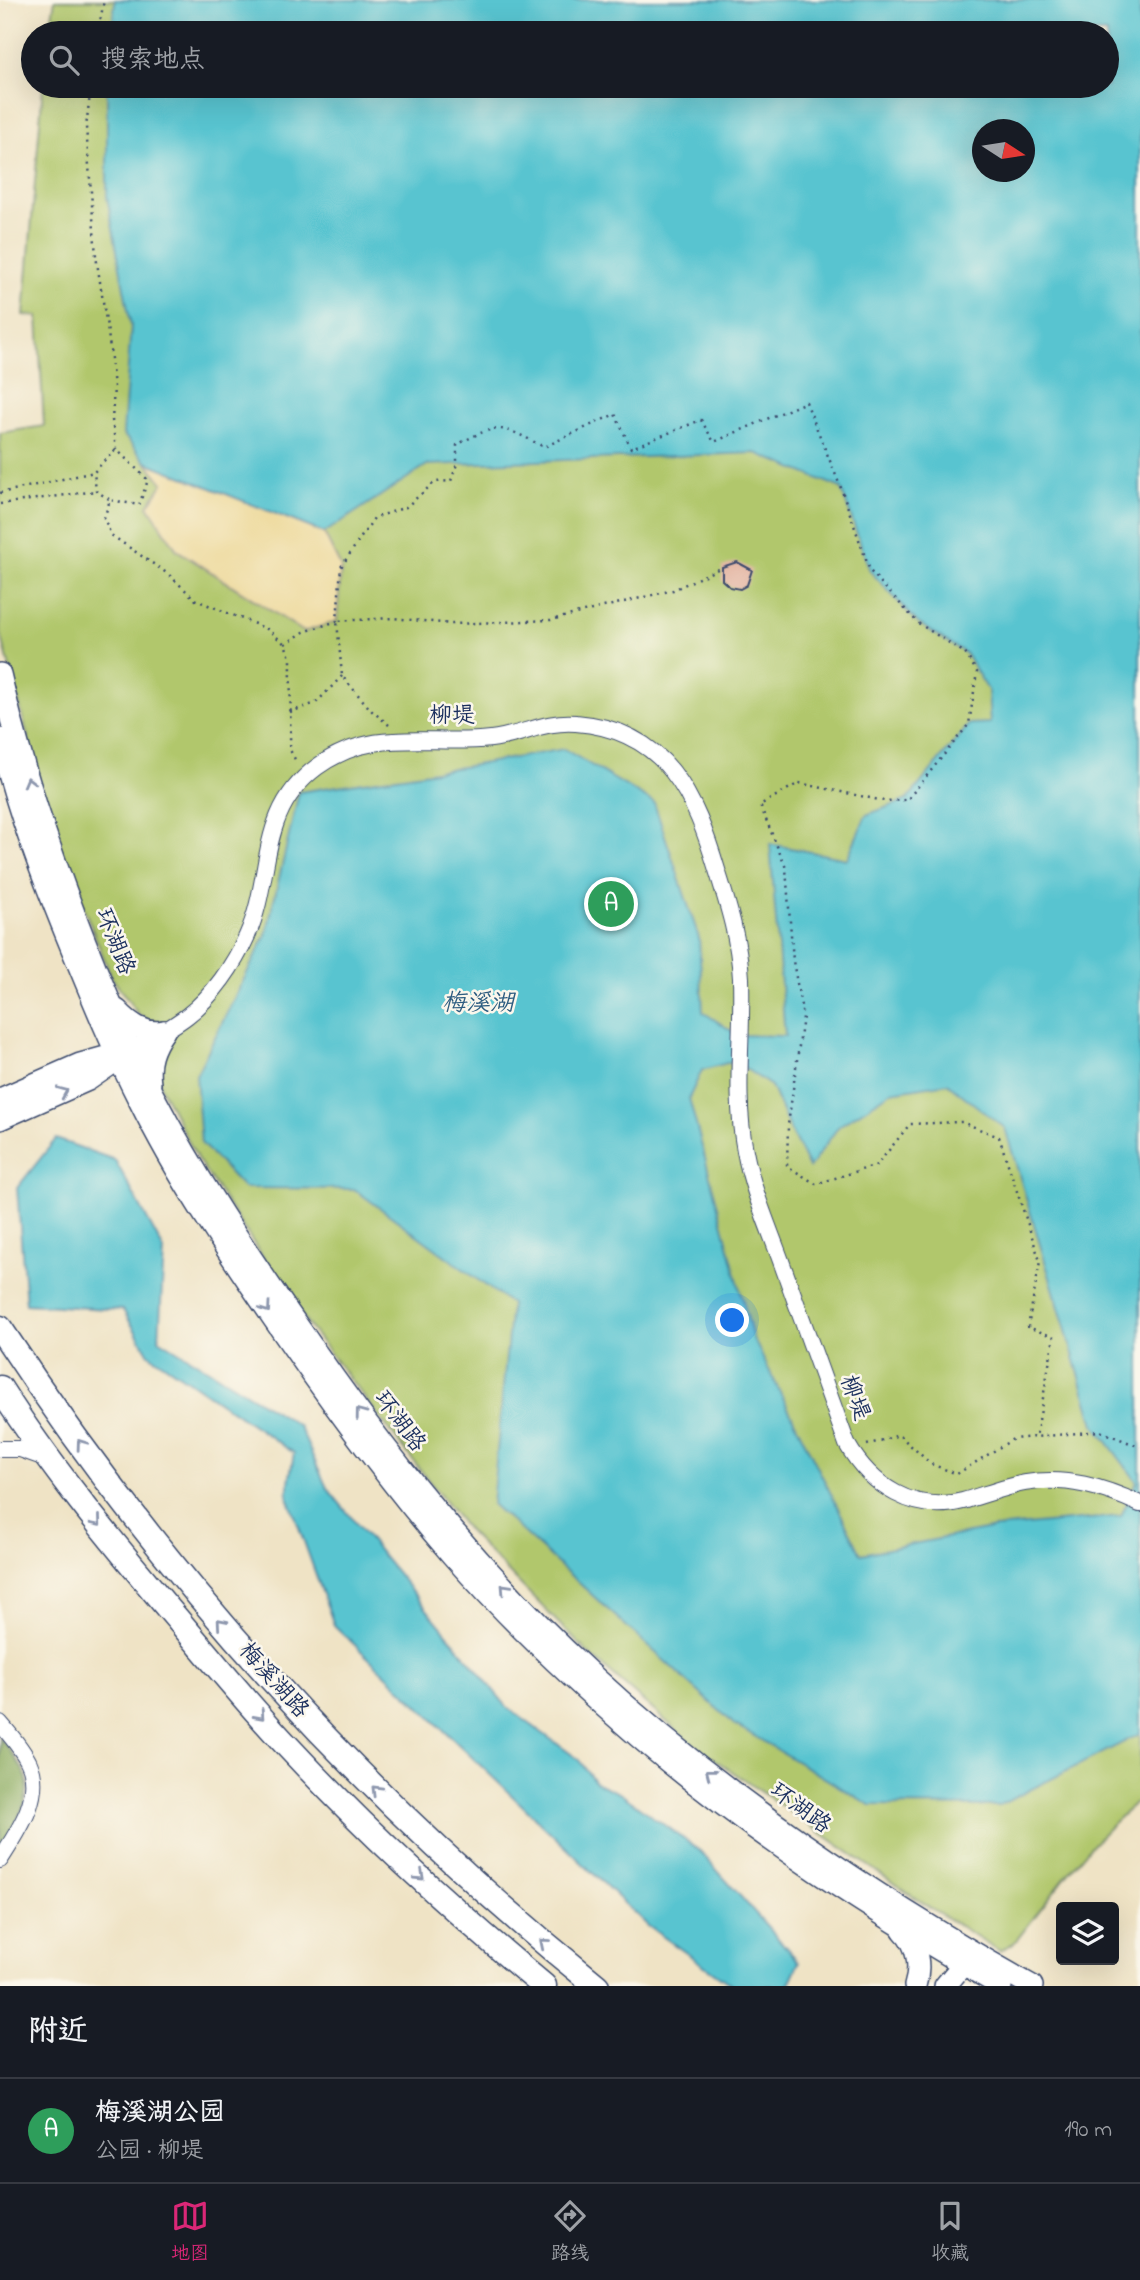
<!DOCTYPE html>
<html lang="zh">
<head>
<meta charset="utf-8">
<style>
	body { margin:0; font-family:"Indie Flower","LXGW WenKai TC",sans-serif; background:#20242c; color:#f1f3f6 }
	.controls { position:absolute; right:21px; bottom:21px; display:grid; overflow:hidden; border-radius:7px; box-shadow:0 7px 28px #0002 }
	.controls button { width:63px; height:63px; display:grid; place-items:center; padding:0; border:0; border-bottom:2px solid #363941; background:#171b24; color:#f1f3f6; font:35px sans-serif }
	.compass { position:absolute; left:972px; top:119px; width:63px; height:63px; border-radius:50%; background:#171b24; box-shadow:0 7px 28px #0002; rotate:102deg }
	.you { position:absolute; left:733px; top:1321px; width:24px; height:24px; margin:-18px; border:5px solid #fff; border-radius:50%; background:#1a73e8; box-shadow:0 0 0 10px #1a73e833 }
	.badge { display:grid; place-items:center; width:46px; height:46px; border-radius:50%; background:#db2777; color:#fff; font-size:23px; font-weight:700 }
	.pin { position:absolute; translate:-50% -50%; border:4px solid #fff; box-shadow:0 2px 7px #0006 }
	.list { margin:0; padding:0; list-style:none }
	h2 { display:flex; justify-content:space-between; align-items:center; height:91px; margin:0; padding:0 28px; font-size:30px }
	h2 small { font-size:23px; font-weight:400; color:#9ea1a6 }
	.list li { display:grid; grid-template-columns:46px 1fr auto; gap:21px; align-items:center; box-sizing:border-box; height:105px; padding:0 28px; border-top:2px solid #363941 }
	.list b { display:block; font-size:26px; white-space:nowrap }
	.list p { margin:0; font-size:23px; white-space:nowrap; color:#9ea1a6 }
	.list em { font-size:23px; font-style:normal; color:#9ea1a6 }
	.icon { flex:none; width:38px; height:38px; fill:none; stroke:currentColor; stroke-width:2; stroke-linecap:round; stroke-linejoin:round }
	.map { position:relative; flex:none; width:1140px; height:1986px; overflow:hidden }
	.search { position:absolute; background:#171b24; box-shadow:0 7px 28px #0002; left:21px; right:21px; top:21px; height:77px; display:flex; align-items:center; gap:18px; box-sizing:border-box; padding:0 24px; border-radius:38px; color:#9ea1a6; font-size:26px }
	.sheet { height:196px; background:#171b24 }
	nav { display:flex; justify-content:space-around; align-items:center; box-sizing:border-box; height:98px; border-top:2px solid #363941; background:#171b24; font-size:19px; color:#9ea1a6 }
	nav a { display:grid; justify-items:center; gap:4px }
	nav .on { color:#db2777 }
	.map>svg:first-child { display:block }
	.green { fill:#b1c76c; stroke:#667b65; stroke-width:2; fill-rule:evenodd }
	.forest { fill:#8cac60; stroke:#546e5f; stroke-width:2 }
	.sand { fill:#eeda9e; stroke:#84847e; stroke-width:2 }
	.water { fill:#58c4d0; stroke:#3a7a97; stroke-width:2; fill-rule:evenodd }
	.building { fill:#e3b3a0 }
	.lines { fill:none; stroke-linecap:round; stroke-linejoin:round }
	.street-casing { stroke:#3b4a6d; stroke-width:18 }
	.secondary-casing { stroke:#3b4a6d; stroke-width:24 }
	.primary-casing { stroke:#3b4a6d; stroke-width:27 }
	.path { stroke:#3b4a6d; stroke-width:2.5; stroke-dasharray:2 5; stroke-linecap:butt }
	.street { stroke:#fff; stroke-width:16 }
	.secondary { stroke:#fff; stroke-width:21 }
	.primary { stroke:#fff; stroke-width:24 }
	.oneway { stroke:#8d97ae }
	.labels { text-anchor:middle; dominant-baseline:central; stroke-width:5; stroke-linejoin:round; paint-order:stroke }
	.street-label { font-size:23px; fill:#1b2f5e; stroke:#fbf7ec }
	.water-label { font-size:24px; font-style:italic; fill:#2d5c80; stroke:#fbf7ec }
</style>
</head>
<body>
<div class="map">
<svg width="1140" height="1986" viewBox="0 0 1140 1986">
	<rect width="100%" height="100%" fill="#fbf7ec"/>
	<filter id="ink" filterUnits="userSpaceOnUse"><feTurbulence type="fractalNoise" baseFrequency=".0143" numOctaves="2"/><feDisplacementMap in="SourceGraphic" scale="14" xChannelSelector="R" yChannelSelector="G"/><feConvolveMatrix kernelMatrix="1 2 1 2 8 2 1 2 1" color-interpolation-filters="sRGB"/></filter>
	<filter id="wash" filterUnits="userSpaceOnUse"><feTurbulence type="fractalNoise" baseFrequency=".00686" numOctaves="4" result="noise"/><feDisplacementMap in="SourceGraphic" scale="28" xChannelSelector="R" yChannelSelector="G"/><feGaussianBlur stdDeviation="1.57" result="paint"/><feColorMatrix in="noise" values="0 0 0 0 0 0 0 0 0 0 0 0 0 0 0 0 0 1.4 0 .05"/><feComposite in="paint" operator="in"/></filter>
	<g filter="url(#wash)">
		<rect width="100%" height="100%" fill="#efe3c5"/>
		<path class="green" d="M55,0H1140V1800C1090,1838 1054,1893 1015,1942L1000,1951L915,1898L691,1743L588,1653L468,1531L311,1329L198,1160L161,1088L159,1075L161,1022L149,1020L138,1014L112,978L52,830L0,630V433L44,426L38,316L24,315L43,86H1107V33H49ZM982,130H1024V172H982Z"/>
		<path class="forest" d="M0,1737C7,1747 24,1767 27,1779C31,1803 11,1831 0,1851Z"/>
		<path class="sand" d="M146,462L324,533L341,567L337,621L304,632L177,550L148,506L163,483Z"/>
		<g class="water">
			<path d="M115,0H1140V1734L998,1806L870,1805L734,1724L492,1504L511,1304L354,1189L244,1188L201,1143L196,1075L266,935L299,792L475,765L564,749L654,803L699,938L703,1012L738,1035L785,1036L770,844L847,859L866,815L907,800L969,724L990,723L988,690L965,653L918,623L870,571L841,488L756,453L427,465L324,533L146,462L123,434L131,326L107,197V86H1107V33H112ZM982,130H1024V172H982ZM734,1061L771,1086L788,1125L809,1168L839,1126L891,1092L947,1083L1005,1128L1094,1424L1137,1482L1121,1516L995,1528L861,1554L753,1338L689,1098L702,1070Z"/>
			<path d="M56,1139L115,1160L164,1250L159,1339L299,1426L327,1488L508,1708L578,1759L595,1782L621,1794L699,1850L799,1962L788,1986H733L648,1926L334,1625L287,1494L294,1453L149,1354L123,1310L26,1304L17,1188Z"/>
		</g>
		<g id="blocks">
			<path class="building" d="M737,562L752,570L747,585L740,589L730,587L722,580V567Z"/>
		</g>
	</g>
	<g filter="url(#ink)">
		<use href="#blocks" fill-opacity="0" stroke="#3b4a6d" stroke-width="2"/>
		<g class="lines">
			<g class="street-casing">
				<g id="street">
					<path d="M132,1050C150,1039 170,1029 187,1016C213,996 234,965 247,936C274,876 256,812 317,767C374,726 428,746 491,739C520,736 546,720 576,723C667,730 695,796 718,873C729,908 739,941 741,978C743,1036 734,1094 745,1151C752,1189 768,1225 781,1261C803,1322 825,1383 847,1444C871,1486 914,1514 963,1501C984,1495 1004,1487 1025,1483C1066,1476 1103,1487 1140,1504"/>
					<path d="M0,1449H20L48,1459"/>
					<path d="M0,1723C10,1735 22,1748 29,1763C44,1796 17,1833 0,1860"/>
				</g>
			</g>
			<g class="secondary-casing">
				<g id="secondary">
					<path d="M0,674C23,775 57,873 96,969C114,1011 131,1055 153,1095C196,1177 247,1253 300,1329C385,1453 478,1570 589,1672C723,1796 874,1897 1032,1986"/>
					<path d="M0,739C17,811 44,881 72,949C93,1000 114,1051 139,1100C177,1177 225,1248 273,1318C329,1400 387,1480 452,1555C510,1621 575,1682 641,1739C752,1834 875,1913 1001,1986"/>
					<path d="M117,1010C130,1024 145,1035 164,1031"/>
					<path d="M150,1084C147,1063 152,1048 164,1031"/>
					<path d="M0,1099L80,1064L116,1054"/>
					<path d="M0,1119L88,1080L130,1051"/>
					<path d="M903,1930C918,1945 921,1967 915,1986"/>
					<path d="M945,1986L971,1955"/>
				</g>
			</g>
			<g class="primary-casing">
				<g id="primary">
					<path d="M0,1328C163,1577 365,1800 597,1986"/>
					<path d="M0,1388C49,1465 108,1537 167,1607C208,1655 248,1705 292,1751C370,1835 456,1913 544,1986"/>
				</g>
			</g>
			<g class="path">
				<path d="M98,33L104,0"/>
				<path d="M91,86L86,127L96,256L109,340L114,387L112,420L116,449L148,480L139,505L110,500L104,518L111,535L168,574L196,600L267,629L285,644L291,660L290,750L297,763"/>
				<path d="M0,493L94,472"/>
				<path d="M109,499L96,491L94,472L116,449"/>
				<path d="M0,504L96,491"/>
				<path d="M285,644L304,632L337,621L341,567L374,518L406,507L435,482L451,481L457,464V445C499,421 503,426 544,447L615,414L631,448L701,420L714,442L806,402L841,488L870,571L918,623L965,653L977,672L969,724L907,800L884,801L799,783L760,805L786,868L793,961L803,1017L788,1125L787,1166L816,1184L877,1165L910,1124L962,1122L999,1137L1040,1261L1028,1327L1054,1337L1036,1437"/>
				<path d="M290,712L316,703L342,676"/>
				<path d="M389,725L372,711L342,676L337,621L393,618L452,624L551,620L673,590L722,567"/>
				<path d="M867,1445L899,1435L931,1464L957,1474L1013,1439L1100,1431L1140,1447"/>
			</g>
			<use href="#street" class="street"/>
			<use href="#secondary" class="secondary"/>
			<use href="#primary" class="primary"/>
		</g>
		<defs><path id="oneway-chevron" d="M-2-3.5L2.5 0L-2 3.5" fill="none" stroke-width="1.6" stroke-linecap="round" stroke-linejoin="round" transform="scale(1.75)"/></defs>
		<g class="oneway">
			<use href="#oneway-chevron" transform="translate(29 782) rotate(-105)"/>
			<use href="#oneway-chevron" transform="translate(63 1092) rotate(-23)"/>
			<use href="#oneway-chevron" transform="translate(266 1308) rotate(55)"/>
			<use href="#oneway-chevron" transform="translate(360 1413) rotate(-127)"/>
			<use href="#oneway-chevron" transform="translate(81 1444) rotate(-126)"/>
			<use href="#oneway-chevron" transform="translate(97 1522) rotate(50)"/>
			<use href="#oneway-chevron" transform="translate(505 1588) rotate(-133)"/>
			<use href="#oneway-chevron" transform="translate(221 1623) rotate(-131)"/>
			<use href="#oneway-chevron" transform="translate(260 1715) rotate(48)"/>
			<use href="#oneway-chevron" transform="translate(710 1773) rotate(-142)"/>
			<use href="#oneway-chevron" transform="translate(376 1790) rotate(-135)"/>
			<use href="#oneway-chevron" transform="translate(420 1876) rotate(43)"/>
			<use href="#oneway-chevron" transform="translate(544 1943) rotate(-140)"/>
		</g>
	</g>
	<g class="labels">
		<g class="street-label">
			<text x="452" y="716">柳堤</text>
			<text transform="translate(114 942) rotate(68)">环湖路</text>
			<text transform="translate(854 1398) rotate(70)">柳堤</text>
			<text transform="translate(399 1422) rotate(53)">环湖路</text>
			<text transform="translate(273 1681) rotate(48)">梅溪湖路</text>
			<text transform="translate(800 1809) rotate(36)">环湖路</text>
		</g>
		<g class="water-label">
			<text x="478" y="1004">梅溪湖</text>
		</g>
	</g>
</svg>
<div class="controls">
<button><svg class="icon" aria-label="layers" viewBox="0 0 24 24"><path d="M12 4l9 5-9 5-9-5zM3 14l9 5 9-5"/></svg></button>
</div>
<svg class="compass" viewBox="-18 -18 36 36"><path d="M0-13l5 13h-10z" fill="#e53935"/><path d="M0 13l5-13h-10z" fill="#9ea1a6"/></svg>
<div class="you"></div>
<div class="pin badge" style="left:611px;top:904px;background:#2e9e5b">A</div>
<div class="search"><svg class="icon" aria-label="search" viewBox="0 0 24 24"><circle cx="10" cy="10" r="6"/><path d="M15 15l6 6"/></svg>搜索地点</div>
</div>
<section class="sheet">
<h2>附近<small></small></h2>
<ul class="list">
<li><span class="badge" style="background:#2e9e5b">A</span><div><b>梅溪湖公园</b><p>公园 · 柳堤</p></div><em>190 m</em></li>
</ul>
</section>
<nav>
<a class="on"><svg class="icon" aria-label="map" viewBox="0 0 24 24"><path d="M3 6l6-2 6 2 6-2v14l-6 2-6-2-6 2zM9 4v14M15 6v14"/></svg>地图</a>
<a><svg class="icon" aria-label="directions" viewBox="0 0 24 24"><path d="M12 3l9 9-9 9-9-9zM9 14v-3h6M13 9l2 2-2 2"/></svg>路线</a>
<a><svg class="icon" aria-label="saved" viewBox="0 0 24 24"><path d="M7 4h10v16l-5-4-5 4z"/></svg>收藏</a>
</nav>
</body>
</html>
